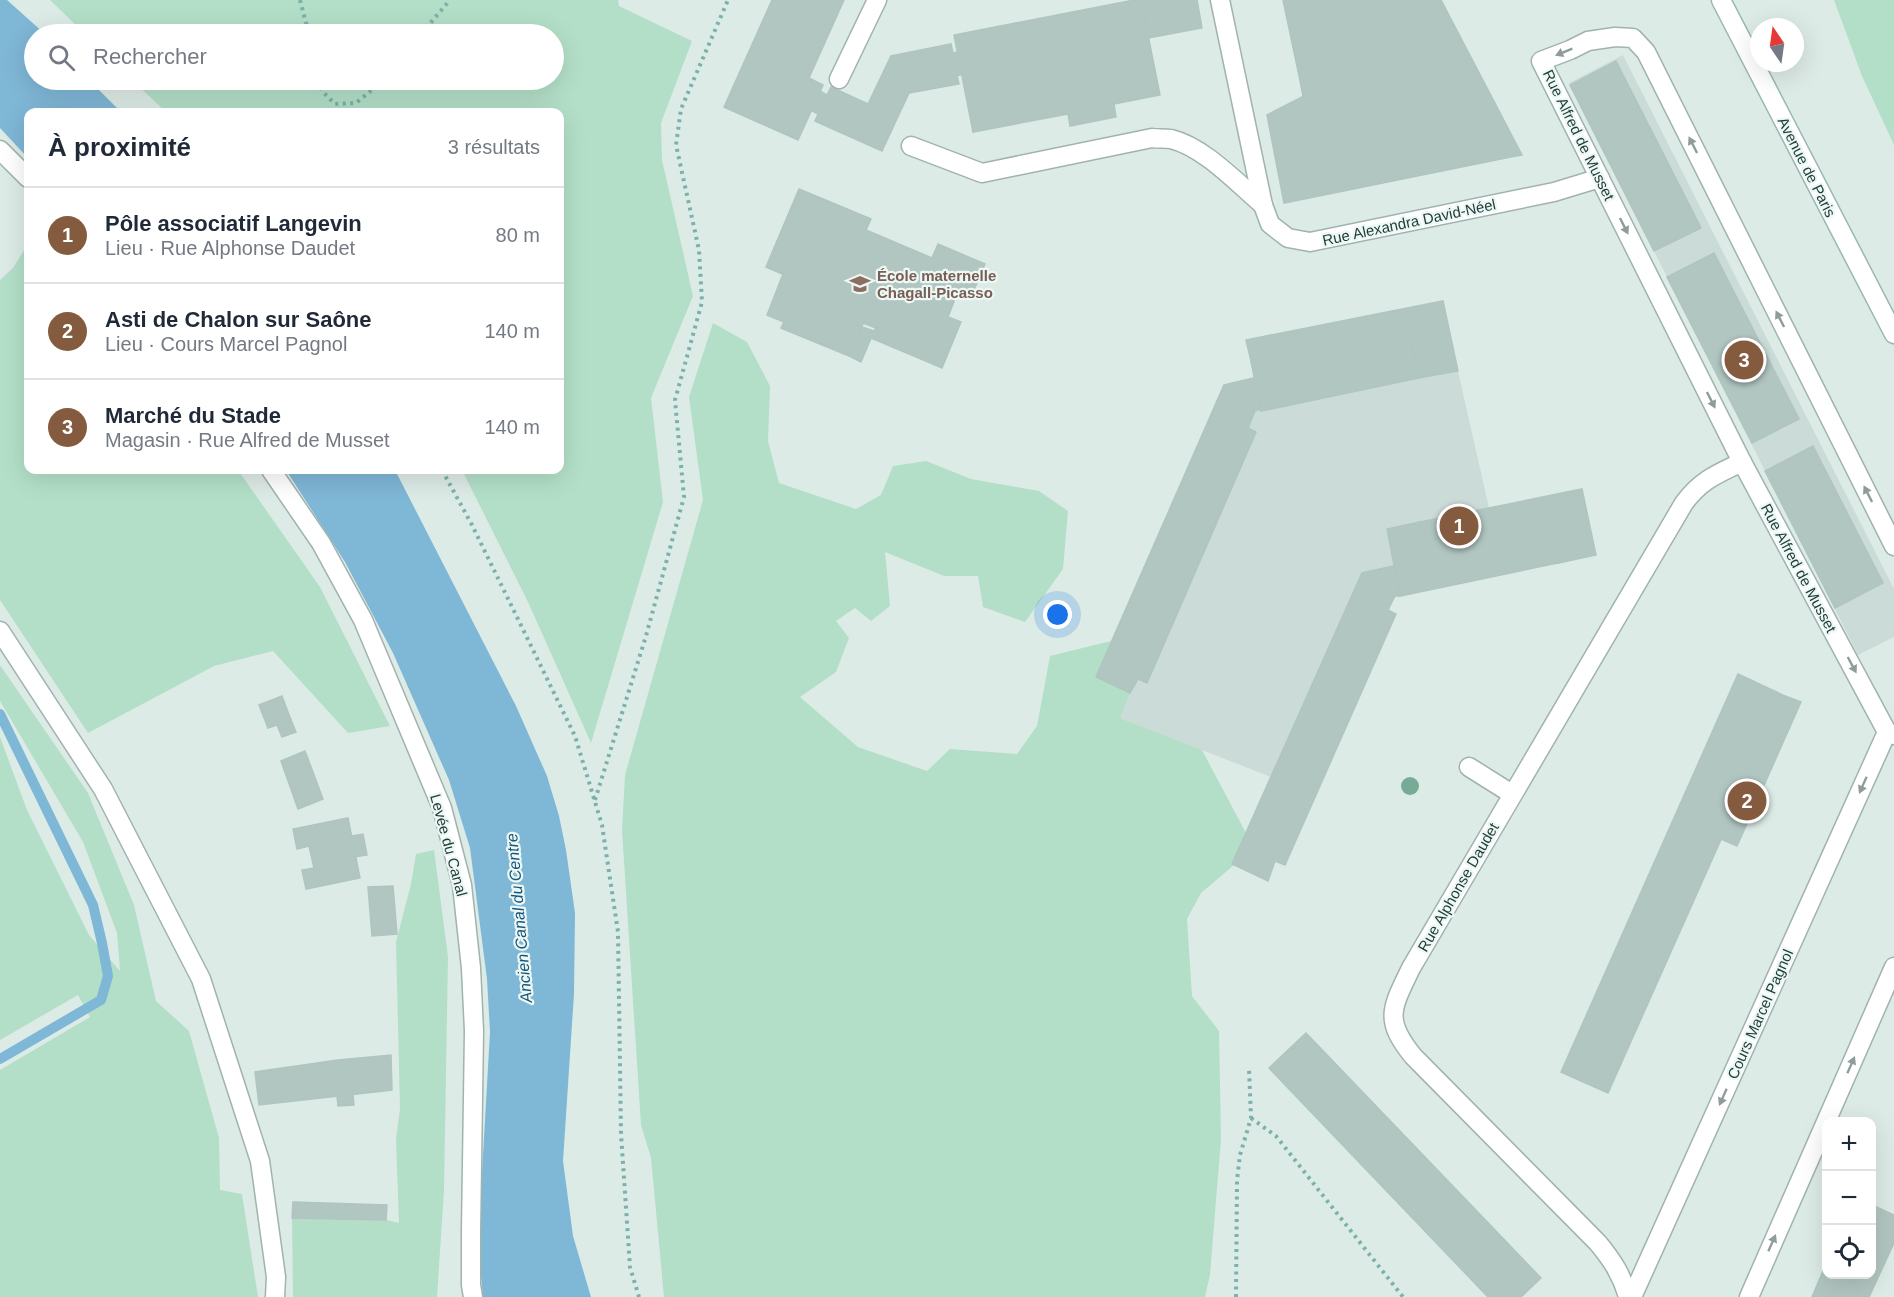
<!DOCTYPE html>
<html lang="fr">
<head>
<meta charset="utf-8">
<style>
	body { margin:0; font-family:Helvetica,sans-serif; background:#f2f2f3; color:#1f2937 }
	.controls { position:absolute; right:18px; bottom:18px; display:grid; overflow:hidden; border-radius:12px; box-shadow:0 6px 24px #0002 }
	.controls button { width:54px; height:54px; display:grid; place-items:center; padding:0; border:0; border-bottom:2px solid #e0e1e3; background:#fff; color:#1f2937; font:30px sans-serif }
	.compass { position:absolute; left:1750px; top:18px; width:54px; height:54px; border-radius:50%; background:#fff; box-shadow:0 6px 24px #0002; rotate:347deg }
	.you { position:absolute; left:1058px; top:615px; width:21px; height:21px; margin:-15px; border:4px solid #fff; border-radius:50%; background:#1a73e8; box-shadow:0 0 0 9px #1a73e833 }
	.badge { display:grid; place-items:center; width:39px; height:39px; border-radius:50%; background:#845b3e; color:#fff; font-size:20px; font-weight:700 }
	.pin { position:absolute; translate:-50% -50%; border:3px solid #fff; box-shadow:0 2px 6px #0006 }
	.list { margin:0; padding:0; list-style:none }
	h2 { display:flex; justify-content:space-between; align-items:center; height:78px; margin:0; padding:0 24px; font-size:26px }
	h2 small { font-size:20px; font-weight:400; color:#747a83 }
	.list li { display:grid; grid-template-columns:39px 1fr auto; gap:18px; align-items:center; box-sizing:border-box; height:96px; padding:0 24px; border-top:2px solid #e0e1e3 }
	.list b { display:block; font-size:22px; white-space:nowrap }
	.list p { margin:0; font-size:20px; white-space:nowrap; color:#747a83 }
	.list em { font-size:20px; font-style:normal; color:#747a83 }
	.icon { flex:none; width:33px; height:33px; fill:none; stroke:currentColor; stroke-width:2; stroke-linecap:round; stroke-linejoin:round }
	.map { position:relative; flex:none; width:1894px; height:1297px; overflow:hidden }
	.search { position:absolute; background:#fff; box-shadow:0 6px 24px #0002; left:24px; top:24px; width:540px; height:66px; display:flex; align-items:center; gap:15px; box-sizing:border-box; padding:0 21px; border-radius:33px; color:#747a83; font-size:22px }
	.panel { position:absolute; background:#fff; box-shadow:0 6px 24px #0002; left:24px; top:108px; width:540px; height:366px; border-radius:12px }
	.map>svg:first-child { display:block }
	.built { fill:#cbdbd7 }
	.green { fill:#b3dfc8 }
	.water { fill:#7fb7d6 }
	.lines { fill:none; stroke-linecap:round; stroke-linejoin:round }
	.stream { stroke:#7fb7d6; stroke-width:10 }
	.building { fill:#b2c6c1; stroke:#afc5c0; stroke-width:1.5 }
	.service-casing { stroke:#a0b3af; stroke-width:21 }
	.minor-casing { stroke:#a0b3af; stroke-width:21 }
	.secondary-casing { stroke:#9bb7b3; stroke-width:21 }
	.path { stroke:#7ab2ab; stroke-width:4; stroke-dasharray:3 4.5; stroke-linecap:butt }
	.service { stroke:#fff; stroke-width:18 }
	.minor { stroke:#fff; stroke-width:18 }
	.secondary { stroke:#fff; stroke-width:18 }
	.tree { fill:#77ab96 }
	.oneway { fill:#8e9d9c }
	.labels { text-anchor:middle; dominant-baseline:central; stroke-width:4.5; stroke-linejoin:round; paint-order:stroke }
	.street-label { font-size:15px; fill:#1d3b39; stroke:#edf7f4 }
	.education-label { font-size:15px; font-weight:bold; fill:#785e54; stroke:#edf7f4; text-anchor:start }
	.water-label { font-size:16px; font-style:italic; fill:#13557c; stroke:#edf7f4 }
</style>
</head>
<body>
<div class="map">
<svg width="1894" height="1297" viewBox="0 0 1894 1297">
	<rect width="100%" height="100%" fill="#ddebe7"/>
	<g class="built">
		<path d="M1623,55L1894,589V637L1858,655L1569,83Z"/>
		<path d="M1443,301L1458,371L1489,508L1387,529L1394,566L1271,777L1120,718L1096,677L1224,385L1254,378L1246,340Z"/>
	</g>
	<g class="green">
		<path d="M50,0H618L619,6L692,41L661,123L662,160L693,296L651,398L663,502L591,743L528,602L462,470H560V112H166L132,80H554V34H85Z"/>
		<path d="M1834,0H1894V145L1862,76Z"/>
		<path d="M28,244V470H238L320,587L390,726L348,733L273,651L214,666L88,733L0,600V280L13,268Z"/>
		<path d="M713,323L747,342L770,386L768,441L779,483L856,509L881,495L893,466L926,461L971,479L1039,491L1068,511L1063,569L1025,622L983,607L978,576H944L885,552L890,606L871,621L855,608L836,621L849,638L836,672L800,697L858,747L927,771L950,749L1017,754L1037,726L1050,656L1111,641L1096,677L1130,693L1120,718L1202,750L1246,833L1234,865L1201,893L1187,919L1192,996L1219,1031L1221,1139L1210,1275L1205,1297H664L651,1158L641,1125L622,830L625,775L703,500L689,397Z"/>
		<path d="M0,665L88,793L134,905L156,1001L189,1031L219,1138L220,1190L242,1194L258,1297H0V1070L90,1017L78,995L0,1040V737L27,810L89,935L120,971L117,933L83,842L0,701Z"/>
		<path d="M434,850L448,957L444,1190L437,1297H293L292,1218L386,1220L399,1223L396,1139L400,1109L396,942L411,884L416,854Z"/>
	</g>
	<g class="water">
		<path d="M0,0H7L45,34H34V80H89L121,112H28V158L0,128Z"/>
		<path d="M286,470H395L516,706L547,776L559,816L566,850L575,913L574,994L563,1161L573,1236L591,1297H483L480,1263V1208L490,1032L487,979L470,848L449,780L393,653L345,562Z"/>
	</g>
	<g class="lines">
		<path class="stream" d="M0,714L93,905L102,943L108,976L101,1000L0,1059"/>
	</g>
	<g class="building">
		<path d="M772,0H844L809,78L823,85L798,140L724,107Z"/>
		<path d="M1134,0H1141L1160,95L1114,104L1116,117L1070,126L1068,114L973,132L954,35Z"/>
		<path d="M1141,0H1197L1202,28L1149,38Z"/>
		<path d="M1283,0H1424L1426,4L1298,71Z"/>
		<path d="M1424,0H1441L1522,155L1506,158Z"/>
		<path d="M1426,4L1438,27L1303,96L1298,71Z"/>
		<path d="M1438,27L1506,158L1284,203L1267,115Z"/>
		<path d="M951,44L953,53L958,52L962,74L957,76L959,84L909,93L882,151L815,121L818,114L812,111L820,91L827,95L831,87L868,104L891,56Z"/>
		<path d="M1616,61L1701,228L1654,251L1570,85Z"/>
		<path d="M799,189L847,209L807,303L862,327L849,356L781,328L784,322L767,315L783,274L794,279L802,260L774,248Z"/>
		<path d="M847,209L871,219L866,230L932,258L938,244L985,264L971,297L958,291L948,317L961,322L942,368L921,359L924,353L874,331L876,328L863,323L862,327L807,303Z"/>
		<path d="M774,248L802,260L794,279L766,267Z"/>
		<path d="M1714,253L1799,419L1752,443L1667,277Z"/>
		<path d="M1443,301L1458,371L1419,378L1408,329L1251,361L1246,340Z"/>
		<path d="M862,327L874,331L861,362L849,356Z"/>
		<path d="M1408,329L1419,378L1261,411L1251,361Z"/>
		<path d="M874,331L924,353L921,359L871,338Z"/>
		<path d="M1254,378L1261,409L1255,411L1248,428L1256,432L1147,683L1138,679L1130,693L1096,677L1224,385Z"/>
		<path d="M1813,446L1883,583L1835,608L1765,471Z"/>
		<path d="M1582,489L1596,555L1558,563L1548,516L1423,542L1420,522Z"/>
		<path d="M1548,516L1558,563L1400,596L1387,529L1420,522L1423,542Z"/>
		<path d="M1394,566L1400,596H1395L1388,610L1396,614L1285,865L1275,861L1268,881L1232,864L1362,573Z"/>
		<path d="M1738,674L1785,696L1608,1093L1561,1072Z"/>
		<path d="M282,696L291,720L268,728L259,705Z"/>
		<path d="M1785,696L1801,702L1737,846L1721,839Z"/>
		<path d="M291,720L296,732L282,737L277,725Z"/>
		<path d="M305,751L323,799L298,809L281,761Z"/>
		<path d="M348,818L360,878L306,889L302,870L314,868L309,846L297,849L293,829Z"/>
		<path d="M363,834L367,855L355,857L351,836Z"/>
		<path d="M393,886L397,934L372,936L368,887Z"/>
		<path d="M1306,1033L1541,1278L1521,1297H1488L1269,1068Z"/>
		<path d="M391,1055L392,1090L259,1105L255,1072L338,1060Z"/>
		<path d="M353,1095L354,1105L338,1106L337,1096Z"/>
		<path d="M293,1202L387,1205L386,1220L292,1218Z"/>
		<path d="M1872,1205L1894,1215V1243L1869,1297H1812L1826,1264V1274H1872Z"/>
	</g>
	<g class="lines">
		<g class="service-casing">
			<g id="service">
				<path d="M839,79L877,0"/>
				<path d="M911,146L982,173L1152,138C1158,139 1165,138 1171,139C1204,147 1237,183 1263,205"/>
				<path d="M1469,767L1512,794"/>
			</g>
		</g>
		<g class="minor-casing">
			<g id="minor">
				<path d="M1220,0L1263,205L1270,224L1288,238L1310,242L1554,192L1600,178"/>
				<path d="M0,150L28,178"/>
				<path d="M271,470L321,543L363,620L442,808L462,885L471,968L474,1031L471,1231V1285L473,1297"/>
				<path d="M1894,546L1646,52L1633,38L1615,37L1588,41L1570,50L1541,61L1742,462L1887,732L1894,735"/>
				<path d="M0,631L103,789L201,979L260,1161L276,1277L275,1297"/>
				<path d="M1628,1297C1622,1275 1612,1260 1598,1243L1413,1056C1383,1019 1392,1008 1411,968L1684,503C1701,480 1717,474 1742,462"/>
				<path d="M1632,1297L1887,732"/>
				<path d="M1749,1297L1894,967"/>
			</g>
		</g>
		<g class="secondary-casing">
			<path id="secondary" d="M1721,0L1894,334"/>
		</g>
		<g class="path">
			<path d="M300,0L309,34"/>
			<path d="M421,34L450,0"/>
			<path d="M319,80L322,91L335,104L356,103L384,80"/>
			<path d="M442,470L472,525L575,736L602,825L618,932L621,1134L630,1267L639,1297"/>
			<path d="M595,800L646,636L684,497L675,400L702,302L699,250L676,145L681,109L728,0"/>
			<path d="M1251,1118L1276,1136L1403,1297"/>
			<path d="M1236,1297L1237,1180L1240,1155L1251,1118L1249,1068"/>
		</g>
		<use href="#service" class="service"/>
		<use href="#minor" class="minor"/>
		<use href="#secondary" class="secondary"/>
	</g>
	<circle class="tree" cx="1410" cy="786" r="9"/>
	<defs><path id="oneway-solid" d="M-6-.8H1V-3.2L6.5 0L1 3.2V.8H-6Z" transform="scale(1.5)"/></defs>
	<g class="oneway">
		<use href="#oneway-solid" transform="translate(1564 52) rotate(158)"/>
		<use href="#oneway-solid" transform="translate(1693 145) rotate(-117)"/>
		<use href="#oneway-solid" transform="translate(1624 226) rotate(63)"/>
		<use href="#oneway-solid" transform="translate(1780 319) rotate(-117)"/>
		<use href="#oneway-solid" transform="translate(1711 400) rotate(63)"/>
		<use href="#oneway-solid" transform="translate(1868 494) rotate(-117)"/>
		<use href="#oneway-solid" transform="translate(1852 665) rotate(62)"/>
		<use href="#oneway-solid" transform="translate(1863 785) rotate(114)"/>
		<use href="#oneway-solid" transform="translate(1851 1065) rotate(-66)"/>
		<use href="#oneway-solid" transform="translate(1723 1097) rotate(114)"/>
		<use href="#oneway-solid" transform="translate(1772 1243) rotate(-66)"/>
	</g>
	<defs>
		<g id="school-bare" transform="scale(1.62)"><path d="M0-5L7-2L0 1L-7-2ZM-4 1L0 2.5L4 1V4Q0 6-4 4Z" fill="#8d6e63" stroke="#edf7f4" stroke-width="2.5" paint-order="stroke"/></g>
	</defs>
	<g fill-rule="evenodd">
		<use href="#school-bare" x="860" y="284"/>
	</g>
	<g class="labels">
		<g class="street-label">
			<text transform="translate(1579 135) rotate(64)">Rue Alfred de Musset</text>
			<text transform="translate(1807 167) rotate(63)">Avenue de Paris</text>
			<text transform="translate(1409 222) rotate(-12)">Rue Alexandra David-Néel</text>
			<text transform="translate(1799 568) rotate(62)">Rue Alfred de Musset</text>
			<text transform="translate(449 845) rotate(75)">Levée du Canal</text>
			<text transform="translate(1458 887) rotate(-60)">Rue Alphonse Daudet</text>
			<text transform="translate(1760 1014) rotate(-66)">Cours Marcel Pagnol</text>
		</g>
		<g class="education-label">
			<text x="877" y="275">École maternelle<tspan x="877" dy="17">Chagall-Picasso</tspan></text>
		</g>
		<g class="water-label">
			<text transform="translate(519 918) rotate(-95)">Ancien Canal du Centre</text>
		</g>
	</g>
</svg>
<div class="controls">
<button>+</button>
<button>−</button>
<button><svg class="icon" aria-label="locate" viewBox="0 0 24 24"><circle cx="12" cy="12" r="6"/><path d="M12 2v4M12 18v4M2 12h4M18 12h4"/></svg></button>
</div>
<svg class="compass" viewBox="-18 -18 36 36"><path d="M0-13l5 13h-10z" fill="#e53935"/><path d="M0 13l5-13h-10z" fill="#747a83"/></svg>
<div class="you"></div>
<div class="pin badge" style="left:1459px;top:526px">1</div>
<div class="pin badge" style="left:1747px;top:801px">2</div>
<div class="pin badge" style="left:1744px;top:360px">3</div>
<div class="search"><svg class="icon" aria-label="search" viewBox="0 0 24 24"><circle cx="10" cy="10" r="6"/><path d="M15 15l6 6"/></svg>Rechercher</div>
<section class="panel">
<h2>À proximité<small>3 résultats</small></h2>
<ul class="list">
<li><span class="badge">1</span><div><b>Pôle associatif Langevin</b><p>Lieu · Rue Alphonse Daudet</p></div><em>80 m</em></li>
<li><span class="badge">2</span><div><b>Asti de Chalon sur Saône</b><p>Lieu · Cours Marcel Pagnol</p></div><em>140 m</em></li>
<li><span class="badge">3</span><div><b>Marché du Stade</b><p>Magasin · Rue Alfred de Musset</p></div><em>140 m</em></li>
</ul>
</section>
</div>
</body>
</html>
